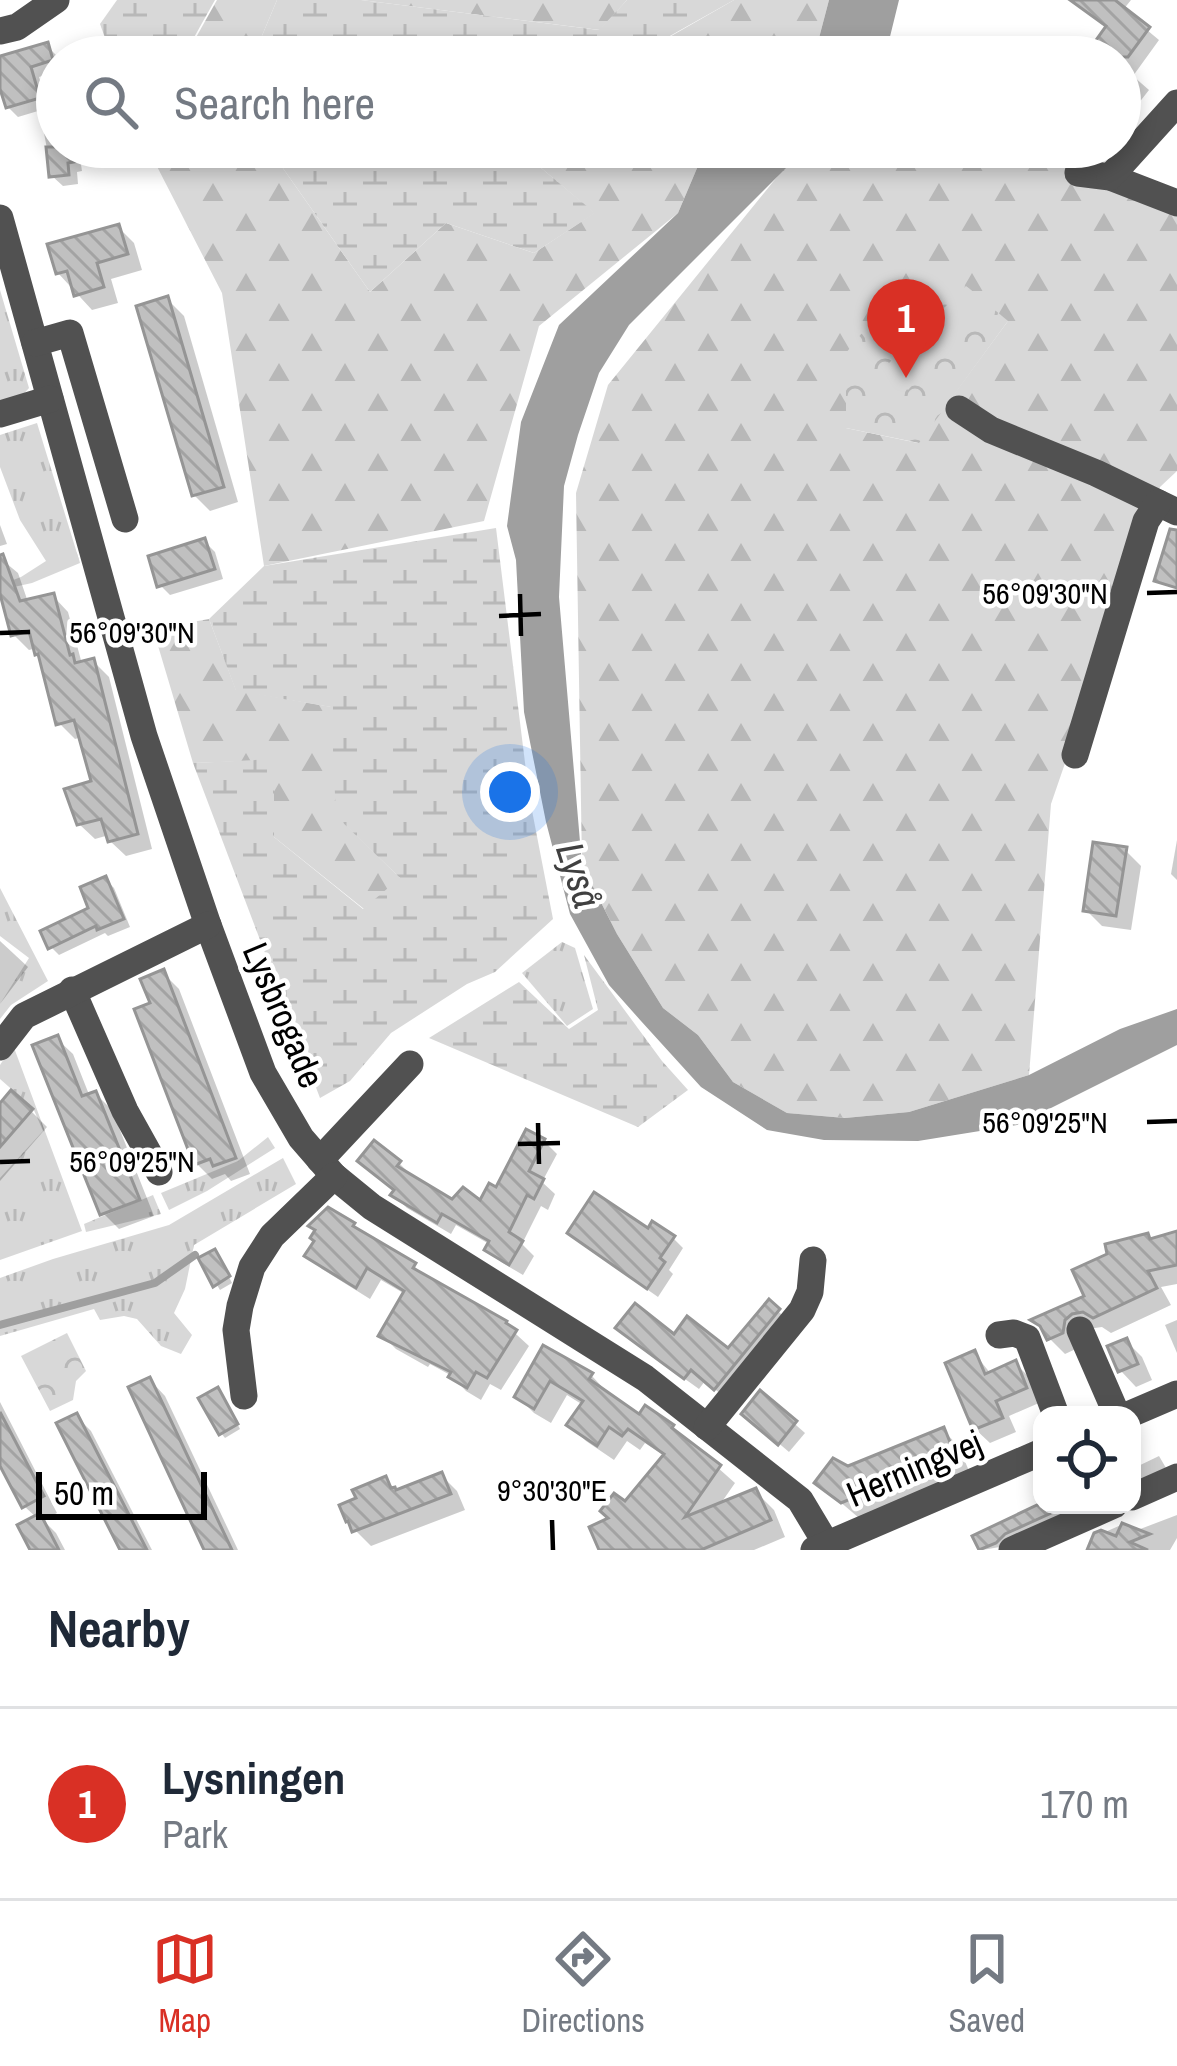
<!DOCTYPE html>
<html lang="en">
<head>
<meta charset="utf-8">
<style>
	body { margin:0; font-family:"Archivo Narrow",sans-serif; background:#f2f2f3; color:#1f2937 }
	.controls { position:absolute; right:36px; bottom:36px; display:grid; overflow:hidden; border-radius:24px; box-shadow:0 6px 18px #0003 }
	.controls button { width:108px; height:108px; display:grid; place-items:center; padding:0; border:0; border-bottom:3px solid #e0e1e3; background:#fff; color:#1f2937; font:60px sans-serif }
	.scale { position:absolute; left:36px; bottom:30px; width:171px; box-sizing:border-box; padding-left:12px; border:6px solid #000; border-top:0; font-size:33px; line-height:42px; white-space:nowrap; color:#000; -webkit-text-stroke:9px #fff; paint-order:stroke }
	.you { position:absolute; left:510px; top:792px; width:42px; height:42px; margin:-30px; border:9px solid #fff; border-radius:50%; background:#1a73e8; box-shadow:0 0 0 18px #1a73e833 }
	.badge { display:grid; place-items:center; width:78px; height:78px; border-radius:50%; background:#d93025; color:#fff; font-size:39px; font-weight:700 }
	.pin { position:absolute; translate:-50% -99px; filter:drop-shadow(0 3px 6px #0008) }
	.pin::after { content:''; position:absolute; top:63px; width:42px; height:36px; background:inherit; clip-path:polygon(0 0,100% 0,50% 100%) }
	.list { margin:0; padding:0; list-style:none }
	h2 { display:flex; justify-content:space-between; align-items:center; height:156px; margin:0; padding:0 48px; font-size:51px }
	h2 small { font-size:39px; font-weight:400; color:#747a83 }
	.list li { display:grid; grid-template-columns:78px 1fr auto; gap:36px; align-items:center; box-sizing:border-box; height:192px; padding:0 48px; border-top:3px solid #e0e1e3 }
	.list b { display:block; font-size:45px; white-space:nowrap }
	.list p { margin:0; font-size:39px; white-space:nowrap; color:#747a83 }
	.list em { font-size:39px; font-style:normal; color:#747a83 }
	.icon { flex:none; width:66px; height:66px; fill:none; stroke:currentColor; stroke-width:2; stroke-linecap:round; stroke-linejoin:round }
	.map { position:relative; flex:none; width:1177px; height:1550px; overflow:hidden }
	.search { position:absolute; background:#fff; box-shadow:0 6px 18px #0003; left:36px; right:36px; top:36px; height:132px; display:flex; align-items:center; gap:30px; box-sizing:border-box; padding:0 42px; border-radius:66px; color:#747a83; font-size:45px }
	.sheet { height:348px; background:#fff }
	nav { display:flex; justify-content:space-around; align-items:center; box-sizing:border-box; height:168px; border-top:3px solid #e0e1e3; background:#fff; font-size:33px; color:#747a83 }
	nav a { display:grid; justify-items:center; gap:6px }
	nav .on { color:#d93025 }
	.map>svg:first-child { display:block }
	.grass { fill:url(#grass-tufts) }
	.forest { fill:url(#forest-firs); fill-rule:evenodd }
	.wetland { fill:url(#wetland-marsh) }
	.park { fill:url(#park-crowns) }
	.pitch { fill:#d8d8d8 }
	.water { fill:#9f9f9f }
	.shadow { fill:#0003 }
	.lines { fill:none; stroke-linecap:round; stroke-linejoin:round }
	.stream { stroke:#9f9f9f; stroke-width:8 }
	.building { fill:url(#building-back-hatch); stroke:#959595; stroke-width:3 }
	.minor { stroke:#515151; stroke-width:27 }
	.ticks { fill:none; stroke:#000; stroke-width:4.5 }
	.labels { text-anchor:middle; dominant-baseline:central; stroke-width:9; stroke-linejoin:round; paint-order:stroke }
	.street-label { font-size:36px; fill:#000; stroke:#fff }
	.water-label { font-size:39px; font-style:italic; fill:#404040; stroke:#fff }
	.ticks-label { font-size:30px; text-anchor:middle; fill:#000; stroke:#fff; stroke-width:9; stroke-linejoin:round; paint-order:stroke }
</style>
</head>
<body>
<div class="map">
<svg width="1177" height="1550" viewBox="0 0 1177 1550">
	<defs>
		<pattern id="grass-tufts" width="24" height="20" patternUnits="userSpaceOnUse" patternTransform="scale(3)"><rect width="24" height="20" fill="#d8d8d8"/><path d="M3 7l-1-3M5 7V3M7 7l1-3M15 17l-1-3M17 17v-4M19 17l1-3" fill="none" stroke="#b8b8b8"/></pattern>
		<pattern id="forest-firs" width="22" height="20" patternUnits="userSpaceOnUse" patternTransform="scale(3)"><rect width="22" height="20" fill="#d8d8d8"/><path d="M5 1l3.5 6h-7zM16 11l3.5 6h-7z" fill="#b8b8b8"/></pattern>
		<pattern id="wetland-marsh" width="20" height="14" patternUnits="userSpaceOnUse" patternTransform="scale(3)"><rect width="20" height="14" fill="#d8d8d8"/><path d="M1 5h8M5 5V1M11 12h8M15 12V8" fill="none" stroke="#b8b8b8"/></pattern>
		<pattern id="park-crowns" width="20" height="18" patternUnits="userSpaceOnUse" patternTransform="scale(3)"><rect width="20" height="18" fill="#d8d8d8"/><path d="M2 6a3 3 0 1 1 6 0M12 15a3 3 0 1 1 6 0" fill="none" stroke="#b8b8b8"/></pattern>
		<pattern id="building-back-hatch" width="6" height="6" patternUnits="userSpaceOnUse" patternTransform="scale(3)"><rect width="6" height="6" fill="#c0c0c0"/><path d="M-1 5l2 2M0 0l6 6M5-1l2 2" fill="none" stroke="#a3a3a3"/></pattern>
	</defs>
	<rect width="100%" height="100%" fill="#fff"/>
	<g class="grass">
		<path d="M0,290L29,388L21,397L0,403Z"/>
		<path d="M37,423L80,563L32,583L0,590V585L21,577L46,561L20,520L0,467V435Z"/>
		<path d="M0,888L48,981L11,1005L0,1019V1004L29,958L0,936Z"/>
		<path d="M562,942L575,948L593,1009L567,1026L522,973Z"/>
		<path d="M13,1045L82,1231L0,1260V1178L43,1131L33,1108L0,1079V1065Z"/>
		<path d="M268,1137L275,1148L207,1191L169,1210L161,1193L238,1161Z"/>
		<path d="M283,1158L296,1184L194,1245L185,1289L174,1313L192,1335L181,1354L161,1346L137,1319L124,1316L100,1320L94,1309L0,1336V1278L53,1259L169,1225Z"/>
		<path d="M153,1195L161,1214L86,1232L84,1224Z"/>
	</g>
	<g class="forest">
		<path d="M217,0H277L253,57H185Z"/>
		<path d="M361,0H627L600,30Z"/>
		<path d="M734,0H829L819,38L796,57H644L652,47Z"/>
		<path d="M147,147H268L370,292L446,223L534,253L594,213L533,161L558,147H706L678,213L539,326L484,521L264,566L222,293Z"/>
		<path d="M807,147H1031L1177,214V471L1160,487L1051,804L1029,1075L909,1112L845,1118L787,1113L733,1082L698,1035L663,1008L617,934L582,865L576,493L608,385L781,172ZM1008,321L918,443L846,428Z"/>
		<path d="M209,619L236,690L332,707L337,816L401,879L364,909L274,837L273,760L193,763L153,629Z"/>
	</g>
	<g class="wetland">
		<path d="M117,0H215L183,57H112L100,24Z"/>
		<path d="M277,0H361L599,30L627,0H734L652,46L644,57H253Z"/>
		<path d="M268,147H558L534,162L595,213L534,253L446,223L370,292Z"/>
		<path d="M496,528L529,795L553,919L495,972L467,984L391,1033L350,1081L320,1098L193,763L274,759V837L363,909L400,878L336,816L331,707L236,691L209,619L264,566Z"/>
		<path d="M584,955L662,1061L688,1090L638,1127L429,1038L519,982L569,1029L598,1010Z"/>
	</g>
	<g class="park">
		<path d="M948,271L1008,321L919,443L846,428V353L881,309Z"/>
		<path d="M67,1333L86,1371L76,1381L73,1400L50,1411L21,1356Z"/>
	</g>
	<path class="pitch" d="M966,286L988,304L908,390L883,369Z"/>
	<g class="water">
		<path d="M829,0H899L885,57H796L819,38Z"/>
		<path d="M706,147H807L629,325L599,373L578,435L564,486L559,597L582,865L617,934L663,1008L698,1035L733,1082L787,1113L845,1118L909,1112L1029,1075L1120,1029L1177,1009V1045L1017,1125L918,1141L824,1140L767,1130L701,1087L641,1021L609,985L570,914L546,822L524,712L516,560L507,526L521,422L559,325L678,213Z"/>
	</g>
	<g class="shadow">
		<path d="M1078,0H1131L1123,10L1159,40L1133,76L1149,90L1120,127V57H1087L1108,28L1088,13Z"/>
		<path d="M47,46L57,56V71L39,77L48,108L18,117L8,107L0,79V59Z"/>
		<path d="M57,131V147H83L80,158L82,171L77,172L78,184L63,186L52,176L44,133Z"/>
		<path d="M118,227L134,243L142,270L111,279L118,303L92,310L58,273Z"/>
		<path d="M168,300L184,316L238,502L210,511L194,495Z"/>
		<path d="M0,525L7,544L0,546Z"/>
		<path d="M205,542L215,552L223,579L170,595L160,585Z"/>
		<path d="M0,558L18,573L28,602L53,596L68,612L82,664L93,661L109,677L152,849L126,856L110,841L109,835L95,839L79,824L94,783L82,737L75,739L59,723L37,648L29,650L14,635L4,599L0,600Z"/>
		<path d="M1177,840V880L1171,874Z"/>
		<path d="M1125,850L1141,866L1131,930L1102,926L1086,910Z"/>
		<path d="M106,880L114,888L130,927L108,936L105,933L59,955L51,947L92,909Z"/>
		<path d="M0,941L28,967L0,1004Z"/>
		<path d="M163,973L179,989L250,1174L231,1181L225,1174L212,1179L196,1163L154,1005Z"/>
		<path d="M57,1039L73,1054L90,1097L96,1094L112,1110L154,1216L119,1229L103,1213Z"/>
		<path d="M0,1108L31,1111L47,1127L0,1181Z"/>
		<path d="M544,1141L557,1154L542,1182L555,1194L548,1210L541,1206L522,1244L534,1256L523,1275L501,1262L488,1249L491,1245L456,1225L451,1234L407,1208L394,1195L396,1191L374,1174L399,1163L412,1176L453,1203L481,1204L498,1191Z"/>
		<path d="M353,1226L362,1234L414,1266L427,1279L505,1324L529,1346L501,1390L490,1384L481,1400L466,1391L452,1376L430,1364L428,1367L396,1349L382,1335L405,1294L381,1280L370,1299L322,1269L308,1255Z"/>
		<path d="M648,1232L673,1238L683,1248L669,1270L673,1274L658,1297L581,1243Z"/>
		<path d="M1177,1234V1284L1161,1287L1171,1305L1111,1333L1102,1327L1088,1329L1078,1348L1065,1354L1049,1338L1046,1332L1152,1241Z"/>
		<path d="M219,1257L232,1283L220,1290L202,1260Z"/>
		<path d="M778,1311L791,1324L728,1400L705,1381L699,1389L632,1341L619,1328L674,1338L729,1353Z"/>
		<path d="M1177,1320V1353L1165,1325Z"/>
		<path d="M1126,1341L1142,1357L1152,1380L1136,1387L1121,1371Z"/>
		<path d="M544,1349L591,1375L607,1392L606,1394L640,1418L672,1427L735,1483L719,1506L755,1491L774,1510L785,1537L754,1550H603L612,1520L666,1457L645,1443L640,1450L627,1441L614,1460L586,1441L570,1425L583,1405L567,1395L551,1423L534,1413L518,1397Z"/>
		<path d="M974,1353L991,1374L1015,1363L1030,1378L1039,1403L1009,1416L1016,1432L990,1443L975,1429Z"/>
		<path d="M150,1380L165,1396L238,1550H207Z"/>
		<path d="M761,1394L805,1433L789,1452L755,1423Z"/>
		<path d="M222,1395L240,1429L225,1438L221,1433Z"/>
		<path d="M0,1402L57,1513L43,1520L56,1533L65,1550H33L37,1518L24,1506L0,1460Z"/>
		<path d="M76,1416L91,1431L152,1550H124Z"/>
		<path d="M944,1431L959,1447L969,1471L859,1518L818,1483Z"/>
		<path d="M1159,1456L1166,1468L1132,1483V1469Z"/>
		<path d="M441,1475L457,1491L465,1510L371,1546L355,1530L386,1480L398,1492Z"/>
		<path d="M1045,1505H1082L1000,1547L982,1550L976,1538Z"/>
		<path d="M1177,1515V1538L1170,1550H1090L1096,1536L1121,1525L1135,1531Z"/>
	</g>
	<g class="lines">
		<path class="stream" d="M0,1325L155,1283L195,1255"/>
	</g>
	<g class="building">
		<path d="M1070,0H1115L1150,27L1128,57H1084L1106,26Z"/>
		<path d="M48,42L53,60L31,67L40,98L6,108L0,89V56Z"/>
		<path d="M46,147H101V157L68,163L69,175L49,177Z"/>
		<path d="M119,224L128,254L97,263L104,287L74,296L67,271L56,274L47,244Z"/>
		<path d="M168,296L224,487L192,496L136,306Z"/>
		<path d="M1170,529L1177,530V588L1154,581Z"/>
		<path d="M205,538L215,569L157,587L148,556Z"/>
		<path d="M3,554L20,601L54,593L70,655L73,654L75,663L94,658L138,834L108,842L101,819L77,825L64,789L91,781L74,720L56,725L38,654L35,655L29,631L11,636L0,594V555Z"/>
		<path d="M1093,842L1127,847L1116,916L1083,911Z"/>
		<path d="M106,876L124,919L97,930L96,926L48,949L40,931L88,908L80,887Z"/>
		<path d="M164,969L236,1158L213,1166L210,1159L194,1165L134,1009L150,1003L140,979Z"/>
		<path d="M58,1035L82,1096L96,1091L140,1200L100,1215L32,1045Z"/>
		<path d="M11,1090L33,1109L0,1147V1103Z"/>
		<path d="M526,1129L545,1139L529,1171L544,1179L534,1199L527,1195L509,1232L523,1241L509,1265L484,1250L489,1241L442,1214L437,1223L390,1195L394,1190L357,1161L374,1140L401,1161L397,1166L452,1199L463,1187L480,1200L489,1183L496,1187Z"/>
		<path d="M594,1192L648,1228L652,1221L675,1236L660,1258L665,1262L647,1289L567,1233Z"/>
		<path d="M328,1207L355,1223L353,1226L416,1263L413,1268L507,1321L506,1323L517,1330L487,1378L476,1372L467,1388L448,1377L451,1372L378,1336L404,1291L367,1268L356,1288L304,1256L314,1241L310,1238L315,1230L308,1226Z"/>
		<path d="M1177,1231V1265L1148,1271L1157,1288L1093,1318L1083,1312L1072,1314L1065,1320L1063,1333L1047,1340L1040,1326L1030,1320L1084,1296L1072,1270L1107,1254L1105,1244L1148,1233L1150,1239Z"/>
		<path d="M215,1249L230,1276L213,1287L198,1258Z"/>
		<path d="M769,1299L780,1309L714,1390L691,1370L684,1379L615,1328L635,1303L674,1334L687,1316L728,1348Z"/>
		<path d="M1127,1338L1138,1364L1118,1372L1107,1346Z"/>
		<path d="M543,1345L593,1373L589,1379L639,1414L645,1405L674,1425L672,1428L721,1465L685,1517L756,1488L771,1520L701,1550H599L589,1527L608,1518L600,1511L614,1493L625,1501L664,1454L628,1429L622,1436L609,1427L597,1446L566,1425L583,1401L550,1381L534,1409L514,1397Z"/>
		<path d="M975,1350L985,1374L1016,1360L1027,1388L996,1401L1003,1418L973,1430L945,1363Z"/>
		<path d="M150,1377L172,1423L232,1550H204L128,1387Z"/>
		<path d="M218,1387L238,1424L219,1435L198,1398Z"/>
		<path d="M760,1390L797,1421L778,1445L741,1414Z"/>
		<path d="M0,1412L44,1496L22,1508L0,1466Z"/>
		<path d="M77,1413L147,1550H120L56,1423Z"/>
		<path d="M944,1427L955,1455L841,1503L814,1483L833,1458L848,1466Z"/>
		<path d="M442,1472L451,1494L352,1532L348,1521L346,1522L339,1505L356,1498L352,1490L386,1476L391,1488L395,1487L396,1490Z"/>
		<path d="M1037,1505H1069L1005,1534L996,1543L979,1550L972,1536Z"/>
		<path d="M40,1513L59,1550H30L17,1525Z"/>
		<path d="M1122,1523L1150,1534L1130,1542L1148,1550H1087L1094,1533L1101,1530L1116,1536Z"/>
	</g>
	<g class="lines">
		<g class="minor">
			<path d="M0,31L17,27L56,0"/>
			<path d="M1078,173L1110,177L1177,203"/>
			<path d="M1110,177L1177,103"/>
			<path d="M0,218L144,736L208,925L263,1073L301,1138L334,1176L372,1207L645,1378L800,1500L827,1545"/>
			<path d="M35,343L70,333L125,519"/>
			<path d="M959,409L991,430L1096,473L1177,512"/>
			<path d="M0,414L50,399"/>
			<path d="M1075,755L1146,521L1158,503"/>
			<path d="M72,990L125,1111L159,1172"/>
			<path d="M0,1047L24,1016L208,925"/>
			<path d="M320,1160L410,1064"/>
			<path d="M1080,1330L1117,1415"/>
			<path d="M999,1335L1014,1333L1027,1338L1056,1415"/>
			<path d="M244,1396L236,1330L240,1306L252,1267L272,1236L334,1176"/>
			<path d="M1128,1415L1177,1394"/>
			<path d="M707,1427L802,1310L810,1292L813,1260"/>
			<path d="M1132,1497L1177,1477"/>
			<path d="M814,1550L1042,1452"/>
			<path d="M1012,1550L1114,1505"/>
		</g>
	</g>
	<path class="ticks" d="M1147,593L1177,592M520,594L521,636M499,616L541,614M0,633L30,632M1147,1122L1177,1121M538,1123L539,1164M518,1144L560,1143M0,1162L30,1161M552,1520L553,1550"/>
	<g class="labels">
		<g class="street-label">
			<text transform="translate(284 1015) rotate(67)">Lysbrogade</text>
			<text transform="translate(914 1468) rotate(-23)">Herningvej</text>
		</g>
		<g class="water-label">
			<text transform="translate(579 875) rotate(72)">Lyså</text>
		</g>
	</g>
	<g class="ticks-label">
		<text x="1045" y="604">56°09'30"N</text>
		<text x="132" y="643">56°09'30"N</text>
		<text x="1045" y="1133">56°09'25"N</text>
		<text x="132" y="1172">56°09'25"N</text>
		<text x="552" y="1501">9°30'30"E</text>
	</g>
</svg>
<div class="controls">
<button><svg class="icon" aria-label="locate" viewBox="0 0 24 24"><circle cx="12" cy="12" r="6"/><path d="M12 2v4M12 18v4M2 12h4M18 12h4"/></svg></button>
</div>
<div class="scale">50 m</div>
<div class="you"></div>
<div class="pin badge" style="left:906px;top:378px">1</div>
<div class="search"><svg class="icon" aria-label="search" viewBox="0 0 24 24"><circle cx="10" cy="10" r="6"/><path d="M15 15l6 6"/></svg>Search here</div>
</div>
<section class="sheet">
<h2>Nearby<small></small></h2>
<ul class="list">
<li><span class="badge">1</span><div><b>Lysningen</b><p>Park</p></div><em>170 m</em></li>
</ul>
</section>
<nav>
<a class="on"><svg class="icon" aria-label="map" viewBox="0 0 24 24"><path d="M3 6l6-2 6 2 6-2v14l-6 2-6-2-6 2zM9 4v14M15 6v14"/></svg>Map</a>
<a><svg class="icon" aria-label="directions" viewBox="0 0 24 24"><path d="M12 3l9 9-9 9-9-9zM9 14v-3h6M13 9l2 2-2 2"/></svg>Directions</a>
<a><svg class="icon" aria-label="saved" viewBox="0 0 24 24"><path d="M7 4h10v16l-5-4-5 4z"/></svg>Saved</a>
</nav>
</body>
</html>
